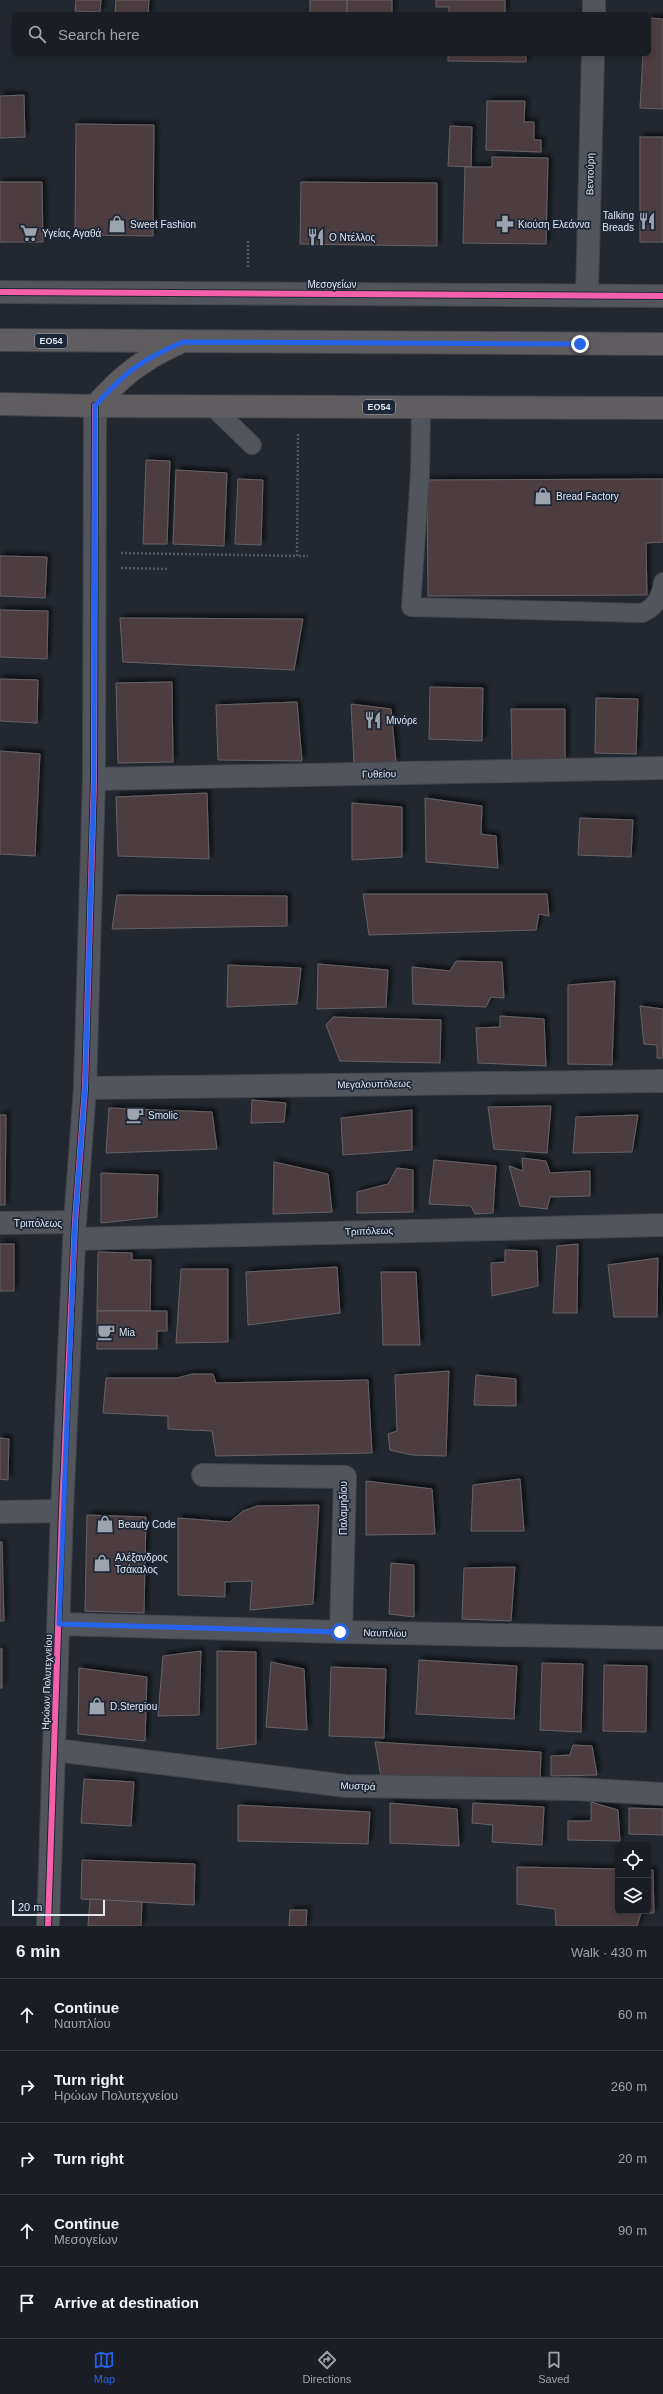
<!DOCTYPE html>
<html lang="en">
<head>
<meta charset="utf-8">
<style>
	body { margin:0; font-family:Helvetica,sans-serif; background:#23272c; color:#f1f3f6 }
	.controls { position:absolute; right:12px; bottom:12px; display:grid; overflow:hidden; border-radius:6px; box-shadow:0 2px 6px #0003 }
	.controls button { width:36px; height:36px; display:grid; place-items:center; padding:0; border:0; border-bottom:1px solid #383c41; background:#1a1e24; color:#f1f3f6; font:20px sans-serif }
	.scale { position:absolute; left:12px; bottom:10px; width:93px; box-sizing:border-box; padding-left:4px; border:2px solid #e0e6f0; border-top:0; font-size:11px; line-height:14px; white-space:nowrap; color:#e0e6f0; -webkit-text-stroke:3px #1e2735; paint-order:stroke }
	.stop { position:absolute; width:12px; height:12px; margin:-9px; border:3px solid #2563eb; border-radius:50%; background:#fff }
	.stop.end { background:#2563eb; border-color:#fff; box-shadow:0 1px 4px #0008 }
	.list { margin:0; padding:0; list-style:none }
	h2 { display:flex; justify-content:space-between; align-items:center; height:52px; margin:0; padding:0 16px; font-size:17px }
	h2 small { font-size:13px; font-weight:400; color:#9fa2a6 }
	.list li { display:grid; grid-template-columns:26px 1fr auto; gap:12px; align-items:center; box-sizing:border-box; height:72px; padding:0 16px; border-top:1px solid #383c41 }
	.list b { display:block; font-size:15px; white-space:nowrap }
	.list p { margin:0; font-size:13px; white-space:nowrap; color:#9fa2a6 }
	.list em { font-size:13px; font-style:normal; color:#9fa2a6 }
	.icon { flex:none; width:22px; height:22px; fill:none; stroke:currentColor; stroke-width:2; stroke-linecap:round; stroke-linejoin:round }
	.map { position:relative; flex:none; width:663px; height:1926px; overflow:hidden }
	.search { position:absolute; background:#1a1e24; box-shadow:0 2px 6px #0003; left:12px; right:12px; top:12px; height:44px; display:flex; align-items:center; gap:10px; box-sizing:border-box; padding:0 14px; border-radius:6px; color:#9fa2a6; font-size:15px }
	.sheet { height:412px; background:#1a1e24 }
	nav { display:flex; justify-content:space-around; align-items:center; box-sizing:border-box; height:56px; border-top:1px solid #383c41; background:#1a1e24; font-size:11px; color:#9fa2a6 }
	nav a { display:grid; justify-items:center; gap:2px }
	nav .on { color:#2563eb }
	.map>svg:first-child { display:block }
	.building { fill:#4c3c3f; stroke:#656366; filter:url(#shadow) }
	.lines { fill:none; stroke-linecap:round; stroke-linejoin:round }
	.lane-casing { stroke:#40444a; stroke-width:20 }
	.street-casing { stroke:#40444a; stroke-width:24 }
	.secondary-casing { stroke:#40444a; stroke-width:24 }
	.primary-casing { stroke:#40444a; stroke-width:24 }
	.path { stroke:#55585e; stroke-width:2.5; stroke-dasharray:2 2; stroke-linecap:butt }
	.lane { stroke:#52565c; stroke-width:18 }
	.street { stroke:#52565c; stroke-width:22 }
	.secondary { stroke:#52565c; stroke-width:22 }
	.primary { stroke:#605d61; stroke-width:22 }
	.cycleway-casing { stroke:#1e2735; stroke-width:8 }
	.cycleway { stroke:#f560ab; stroke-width:6 }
	.route { stroke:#2563eb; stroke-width:5 }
	.labels { text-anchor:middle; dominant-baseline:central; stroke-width:3.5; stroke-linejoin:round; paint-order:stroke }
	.shield { fill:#1e2735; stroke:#a6adb8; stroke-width:1 }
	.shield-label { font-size:9px; font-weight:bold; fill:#e0e6f0 }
	.street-label { font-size:10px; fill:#e0e6f0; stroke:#1e2735 }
	.poi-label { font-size:10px; fill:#e0e6f0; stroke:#1e2735; text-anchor:start }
</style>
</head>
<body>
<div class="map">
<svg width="663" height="1926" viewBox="0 0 663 1926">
	<defs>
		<filter id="shadow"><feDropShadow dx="3.5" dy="-3.5" stdDeviation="2" flood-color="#0009"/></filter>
	</defs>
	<rect width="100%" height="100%" fill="#232830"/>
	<g class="building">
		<path d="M76,0H101L100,12L75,11Z"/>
		<path d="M116,0H149L148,14H115Z"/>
		<rect x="310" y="0" width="37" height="14"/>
		<rect x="347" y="0" width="45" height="14"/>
		<path d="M436,0H505V14H449V7H436Z"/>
		<path d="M649,18L663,19V109L640,108L643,54H649Z"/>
		<path d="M448,54H526V62L448,61Z"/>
		<path d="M24,95L25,137L0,138V96Z"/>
		<path d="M487,101H525L524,122H534V140H541V152L486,150Z"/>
		<path d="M76,124L154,125L153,236L75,235Z"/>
		<path d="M450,126L472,127L471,167L448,166Z"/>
		<rect x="640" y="137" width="23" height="105"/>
		<path d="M492,157L548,158L546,244L463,243L465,167H492Z"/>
		<path d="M0,182H42L43,242H0Z"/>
		<path d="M301,182L437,183V246L300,244Z"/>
		<path d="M146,460L170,461L167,544H143Z"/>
		<path d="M176,470L227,473L224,546L173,544Z"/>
		<path d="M238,479L263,480L261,545L235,544Z"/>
		<path d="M663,479V542L646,543L647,595L428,596L427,480Z"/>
		<path d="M0,556L47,557L45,598L0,596Z"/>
		<path d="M0,610L48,611L47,659L0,657Z"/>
		<path d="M120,618L303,619L294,670L123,662Z"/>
		<path d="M0,679L38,680L37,723L0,721Z"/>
		<path d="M172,682L173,762L118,763L116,683Z"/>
		<path d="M430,687L483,688L482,741L429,739Z"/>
		<path d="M596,698L638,699L636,754L595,753Z"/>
		<path d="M297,702L302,761L218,760L216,705Z"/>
		<path d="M351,704L391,709L396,762L354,763Z"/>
		<path d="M511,709H565V760H512Z"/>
		<path d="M0,751L40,754L35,856L0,854Z"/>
		<path d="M207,793L209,859L118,856L116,797Z"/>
		<path d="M425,798L482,806L481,834L496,836L498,868L426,862Z"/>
		<path d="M352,803L402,807V857L352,860Z"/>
		<path d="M580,818L633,820L631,857L578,855Z"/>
		<path d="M363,894H547L549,916L539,914L536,930L369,935Z"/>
		<path d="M117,895L287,896V926L112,929Z"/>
		<path d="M456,961L502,962L504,998L491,997L486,1007L413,1004L412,967L450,971Z"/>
		<path d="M318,964L388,970L386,1007L317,1009Z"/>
		<path d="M228,965L301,968L297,1004L227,1007Z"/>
		<path d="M615,981L612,1065L568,1064V985Z"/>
		<path d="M640,1006L663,1009V1058H657V1045L644,1044Z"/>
		<path d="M500,1016L544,1019L546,1066L478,1063L476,1028L500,1027Z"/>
		<path d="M333,1017L441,1020L440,1063L340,1061L326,1025Z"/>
		<path d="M252,1100L286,1103L284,1122L251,1123Z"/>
		<path d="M551,1106L547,1153L494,1149L488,1107Z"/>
		<path d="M109,1108L212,1112L217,1149L106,1153Z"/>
		<path d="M412,1110V1150L343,1155L341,1118Z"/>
		<path d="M0,1115H6L5,1205H0Z"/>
		<path d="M638,1115L632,1152L573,1153L576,1117Z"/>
		<path d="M522,1158L546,1161L550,1173L590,1171V1196L550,1197L547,1209L520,1206L509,1166L523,1171Z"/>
		<path d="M434,1160L496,1166L493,1213L475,1214L471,1206L429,1204Z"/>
		<path d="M274,1162L328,1174L332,1212L273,1214Z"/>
		<path d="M397,1168L413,1170V1212L357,1213V1192L388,1184Z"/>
		<path d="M101,1173L158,1175L157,1217L101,1223Z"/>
		<rect x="0" y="1244" width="14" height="47"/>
		<path d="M578,1244L577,1313H553L557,1246Z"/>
		<path d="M505,1250L537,1251L538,1286L492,1296L491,1263L505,1262Z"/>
		<path d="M98,1252L132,1253V1260H151L150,1311H97Z"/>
		<path d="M658,1258L657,1317H614L608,1265Z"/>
		<path d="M337,1267L340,1313L248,1325L246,1272Z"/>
		<path d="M181,1269H228V1342L176,1343Z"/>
		<path d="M381,1272H416L420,1345H383Z"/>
		<path d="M97,1311H167V1331H157V1349H97Z"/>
		<path d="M449,1371L446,1456L412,1455L390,1450L388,1434L397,1431L395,1375Z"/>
		<path d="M192,1374H213L216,1383L368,1380L372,1453L216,1456L212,1431L168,1429V1416L103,1413L106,1378H177Z"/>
		<path d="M476,1375L516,1379V1406L474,1405Z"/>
		<path d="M0,1438L9,1439L8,1480L0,1479Z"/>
		<path d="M520,1479L524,1531H471L473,1485Z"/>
		<path d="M366,1481L432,1489L435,1534L366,1535Z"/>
		<path d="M319,1505L313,1604L250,1610L252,1581L225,1582V1597L178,1595V1518L230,1522L243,1511L257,1506Z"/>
		<path d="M87,1515L146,1517L144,1613L85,1611Z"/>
		<path d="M0,1542H2L4,1621H0Z"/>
		<path d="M391,1563L414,1565V1617L389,1614Z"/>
		<path d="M515,1567L511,1621L462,1619L464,1568Z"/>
		<rect x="0" y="1649" width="2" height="39"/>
		<path d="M201,1651L199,1715L158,1716L163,1656Z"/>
		<path d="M217,1651L256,1652V1744L217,1749Z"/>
		<path d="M419,1660L517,1666L514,1719L416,1714Z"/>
		<path d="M271,1662L304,1669L307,1730L266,1727Z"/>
		<path d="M542,1663L583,1664L581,1732L540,1730Z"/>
		<path d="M604,1665L647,1666L646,1732L603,1731Z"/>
		<path d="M331,1667L386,1669L384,1738L329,1736Z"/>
		<path d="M79,1668L147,1677L145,1741L78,1734Z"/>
		<path d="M375,1742L541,1752L540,1785L381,1777Z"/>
		<path d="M573,1745L592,1746L597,1775L551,1776V1756L570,1755Z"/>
		<path d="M84,1779L134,1782L131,1826L81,1823Z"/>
		<path d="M591,1802L618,1810L620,1841L568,1840V1821H591Z"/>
		<path d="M390,1803L457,1809L459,1846L390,1843Z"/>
		<path d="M473,1803L544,1807L542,1845L492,1842L493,1825L472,1823Z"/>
		<path d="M238,1805L370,1812L368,1844L238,1841Z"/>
		<path d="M629,1808L663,1809V1835L629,1834Z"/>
		<path d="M82,1860L195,1864L194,1905L81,1899Z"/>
		<path d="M517,1867L618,1869V1911H648V1870H653L654,1913H641L637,1926H556L555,1909L517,1904Z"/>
		<path d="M90,1899L142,1902L141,1926H88Z"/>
		<path d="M290,1910H307L306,1926H289Z"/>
	</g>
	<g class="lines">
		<g class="lane-casing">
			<g id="lane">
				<path d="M213,407L252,445"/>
				<path d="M421,407L420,474L411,607L642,613C656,607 661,597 663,582"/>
			</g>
		</g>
		<g class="street-casing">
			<g id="street">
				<path d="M594,14V0"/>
				<path d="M0,292L663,296"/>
				<path d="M587,295L593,54"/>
				<path d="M94,779L663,768"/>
				<path d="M85,1088L663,1081"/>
				<path d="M0,1223L75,1222"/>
				<path d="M75,1239L663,1225"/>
				<path d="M203,1475L345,1477L341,1632"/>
				<path d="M59,1624L341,1632L663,1638"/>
				<path d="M55,1750L346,1786L575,1789L663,1794"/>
			</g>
		</g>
		<g class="secondary-casing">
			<g id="secondary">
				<path d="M0,1512L62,1511"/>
				<path d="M48,1926L62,1511L75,1222L85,1088L94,779L95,406"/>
			</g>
		</g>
		<g class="primary-casing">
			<g id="primary">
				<path d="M0,340L663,344"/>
				<path d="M0,404L95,406L663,408"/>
				<path d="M95,406C121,377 141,360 177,344"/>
			</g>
		</g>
		<g class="path">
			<path d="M248,241V267"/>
			<path d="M298,434L297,556H308"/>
			<path d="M121,553L297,556"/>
			<path d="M121,568L169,569"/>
		</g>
		<use href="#lane" class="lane"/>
		<use href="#street" class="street"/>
		<use href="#secondary" class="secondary"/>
		<use href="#primary" class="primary"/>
		<g class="cycleway-casing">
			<g id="cycleway">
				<path d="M0,292L663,296"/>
				<path d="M48,1926L62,1511L75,1222L85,1088L94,779L95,406"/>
			</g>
		</g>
		<use href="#cycleway" class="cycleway"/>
	</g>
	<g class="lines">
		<path class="route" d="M340,1632L59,1624L75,1222L85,1088L94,779L95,406C125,372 141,360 183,342L580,344"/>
	</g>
	<defs>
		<g id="restaurant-bare" transform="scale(1.38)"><path d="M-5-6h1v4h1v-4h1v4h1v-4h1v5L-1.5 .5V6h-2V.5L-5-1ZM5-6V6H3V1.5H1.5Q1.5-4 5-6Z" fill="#9ea4ad" stroke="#1e2735" stroke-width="2.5" paint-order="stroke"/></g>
		<g id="shop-bare" transform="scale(1.38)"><path d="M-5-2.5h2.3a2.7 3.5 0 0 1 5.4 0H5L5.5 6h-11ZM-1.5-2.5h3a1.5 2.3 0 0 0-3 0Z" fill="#9ea4ad" stroke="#1e2735" stroke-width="2.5" paint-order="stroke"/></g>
		<g id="pharmacy-bare" transform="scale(1.38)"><path d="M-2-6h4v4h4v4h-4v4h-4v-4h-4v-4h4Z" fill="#9ea4ad" stroke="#1e2735" stroke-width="2.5" paint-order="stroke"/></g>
		<g id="supermarket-bare" transform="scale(1.38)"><path d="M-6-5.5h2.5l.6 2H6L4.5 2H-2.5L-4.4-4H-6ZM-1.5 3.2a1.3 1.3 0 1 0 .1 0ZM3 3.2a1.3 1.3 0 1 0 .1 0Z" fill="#9ea4ad" stroke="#1e2735" stroke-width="2.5" paint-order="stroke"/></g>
		<g id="cafe-bare" transform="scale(1.38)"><path d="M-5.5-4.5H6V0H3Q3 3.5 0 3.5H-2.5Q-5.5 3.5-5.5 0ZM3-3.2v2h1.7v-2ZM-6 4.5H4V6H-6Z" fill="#9ea4ad" stroke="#1e2735" stroke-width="2.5" paint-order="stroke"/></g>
	</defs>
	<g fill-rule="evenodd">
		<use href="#restaurant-bare" x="647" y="221"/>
		<use href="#shop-bare" x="117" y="224"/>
		<use href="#pharmacy-bare" x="505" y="224"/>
		<use href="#supermarket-bare" x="29" y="233"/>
		<use href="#restaurant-bare" x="316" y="237"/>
		<use href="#shop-bare" x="543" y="496"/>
		<use href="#restaurant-bare" x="373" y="720"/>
		<use href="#cafe-bare" x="135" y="1115"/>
		<use href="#cafe-bare" x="106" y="1332"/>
		<use href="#shop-bare" x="105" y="1524"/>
		<use href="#shop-bare" x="102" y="1563"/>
		<use href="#shop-bare" x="97" y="1706"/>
	</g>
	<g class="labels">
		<g class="shield">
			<rect x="35" y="334" width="32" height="14" rx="3"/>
			<rect x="363" y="400" width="32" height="14" rx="3"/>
		</g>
		<g class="shield-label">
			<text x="51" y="341">ΕΟ54</text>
			<text x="379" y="407">ΕΟ54</text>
		</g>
		<g class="street-label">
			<text transform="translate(590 174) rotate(-89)">Βεντούρη</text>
			<text x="332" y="284">Μεσογείων</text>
			<text transform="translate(379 774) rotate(-1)">Γυθείου</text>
			<text transform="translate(374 1084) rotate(-1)">Μεγαλουπόλεως</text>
			<text x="38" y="1223">Τριπόλεως</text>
			<text transform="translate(369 1231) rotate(-2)">Τριπόλεως</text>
			<text transform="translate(343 1508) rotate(-90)">Παλαμηδίου</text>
			<text transform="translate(385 1633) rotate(1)">Ναυπλίου</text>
			<text transform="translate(47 1682) rotate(-88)">Ηρώων Πολυτεχνείου</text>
			<text transform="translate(358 1786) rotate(2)">Μυστρά</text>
		</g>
		<g class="poi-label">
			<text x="634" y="215" text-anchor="end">Talking<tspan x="634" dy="12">Breads</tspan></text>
			<text x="130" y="224">Sweet Fashion</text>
			<text x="518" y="224">Κιούση Ελεάννα</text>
			<text x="42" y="233">Υγείας Αγαθά</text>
			<text x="329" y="237">Ο Ντέλλος</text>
			<text x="556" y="496">Bread Factory</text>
			<text x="386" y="720">Μινόρε</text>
			<text x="148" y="1115">Smolic</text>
			<text x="119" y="1332">Mia</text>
			<text x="118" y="1524">Beauty Code</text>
			<text x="115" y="1557">Αλέξανδρος<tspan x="115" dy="12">Τσάκαλος</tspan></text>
			<text x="110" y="1706">D.Stergiou</text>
		</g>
	</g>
</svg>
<div class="controls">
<button><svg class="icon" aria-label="locate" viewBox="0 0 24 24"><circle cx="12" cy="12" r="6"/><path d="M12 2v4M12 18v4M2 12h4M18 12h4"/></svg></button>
<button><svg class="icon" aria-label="layers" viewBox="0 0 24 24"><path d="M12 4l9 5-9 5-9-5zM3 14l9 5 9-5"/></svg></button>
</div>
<div class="scale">20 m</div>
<div class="stop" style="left:340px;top:1632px"></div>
<div class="stop end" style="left:580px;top:344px"></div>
<div class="search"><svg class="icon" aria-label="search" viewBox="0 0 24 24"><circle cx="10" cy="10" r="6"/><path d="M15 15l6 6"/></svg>Search here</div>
</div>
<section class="sheet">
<h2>6 min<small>Walk · 430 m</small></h2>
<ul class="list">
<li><svg class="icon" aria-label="ahead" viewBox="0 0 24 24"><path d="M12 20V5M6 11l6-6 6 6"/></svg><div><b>Continue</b><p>Ναυπλίου</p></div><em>60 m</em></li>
<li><svg class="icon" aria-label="right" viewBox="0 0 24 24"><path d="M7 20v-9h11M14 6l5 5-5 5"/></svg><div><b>Turn right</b><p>Ηρώων Πολυτεχνείου</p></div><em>260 m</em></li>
<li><svg class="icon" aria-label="right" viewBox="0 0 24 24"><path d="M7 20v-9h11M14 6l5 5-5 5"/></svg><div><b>Turn right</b></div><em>20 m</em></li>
<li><svg class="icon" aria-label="ahead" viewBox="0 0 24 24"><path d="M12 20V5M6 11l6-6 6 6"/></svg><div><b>Continue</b><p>Μεσογείων</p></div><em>90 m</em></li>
<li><svg class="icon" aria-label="arrive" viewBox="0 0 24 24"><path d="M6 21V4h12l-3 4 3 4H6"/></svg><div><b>Arrive at destination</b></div></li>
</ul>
</section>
<nav>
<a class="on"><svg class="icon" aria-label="map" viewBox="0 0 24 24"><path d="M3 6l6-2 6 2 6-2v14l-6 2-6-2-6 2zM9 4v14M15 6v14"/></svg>Map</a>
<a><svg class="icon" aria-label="directions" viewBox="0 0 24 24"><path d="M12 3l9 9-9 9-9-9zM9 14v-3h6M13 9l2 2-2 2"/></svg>Directions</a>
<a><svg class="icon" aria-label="saved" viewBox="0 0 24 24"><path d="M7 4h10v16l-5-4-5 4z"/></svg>Saved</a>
</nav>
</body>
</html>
